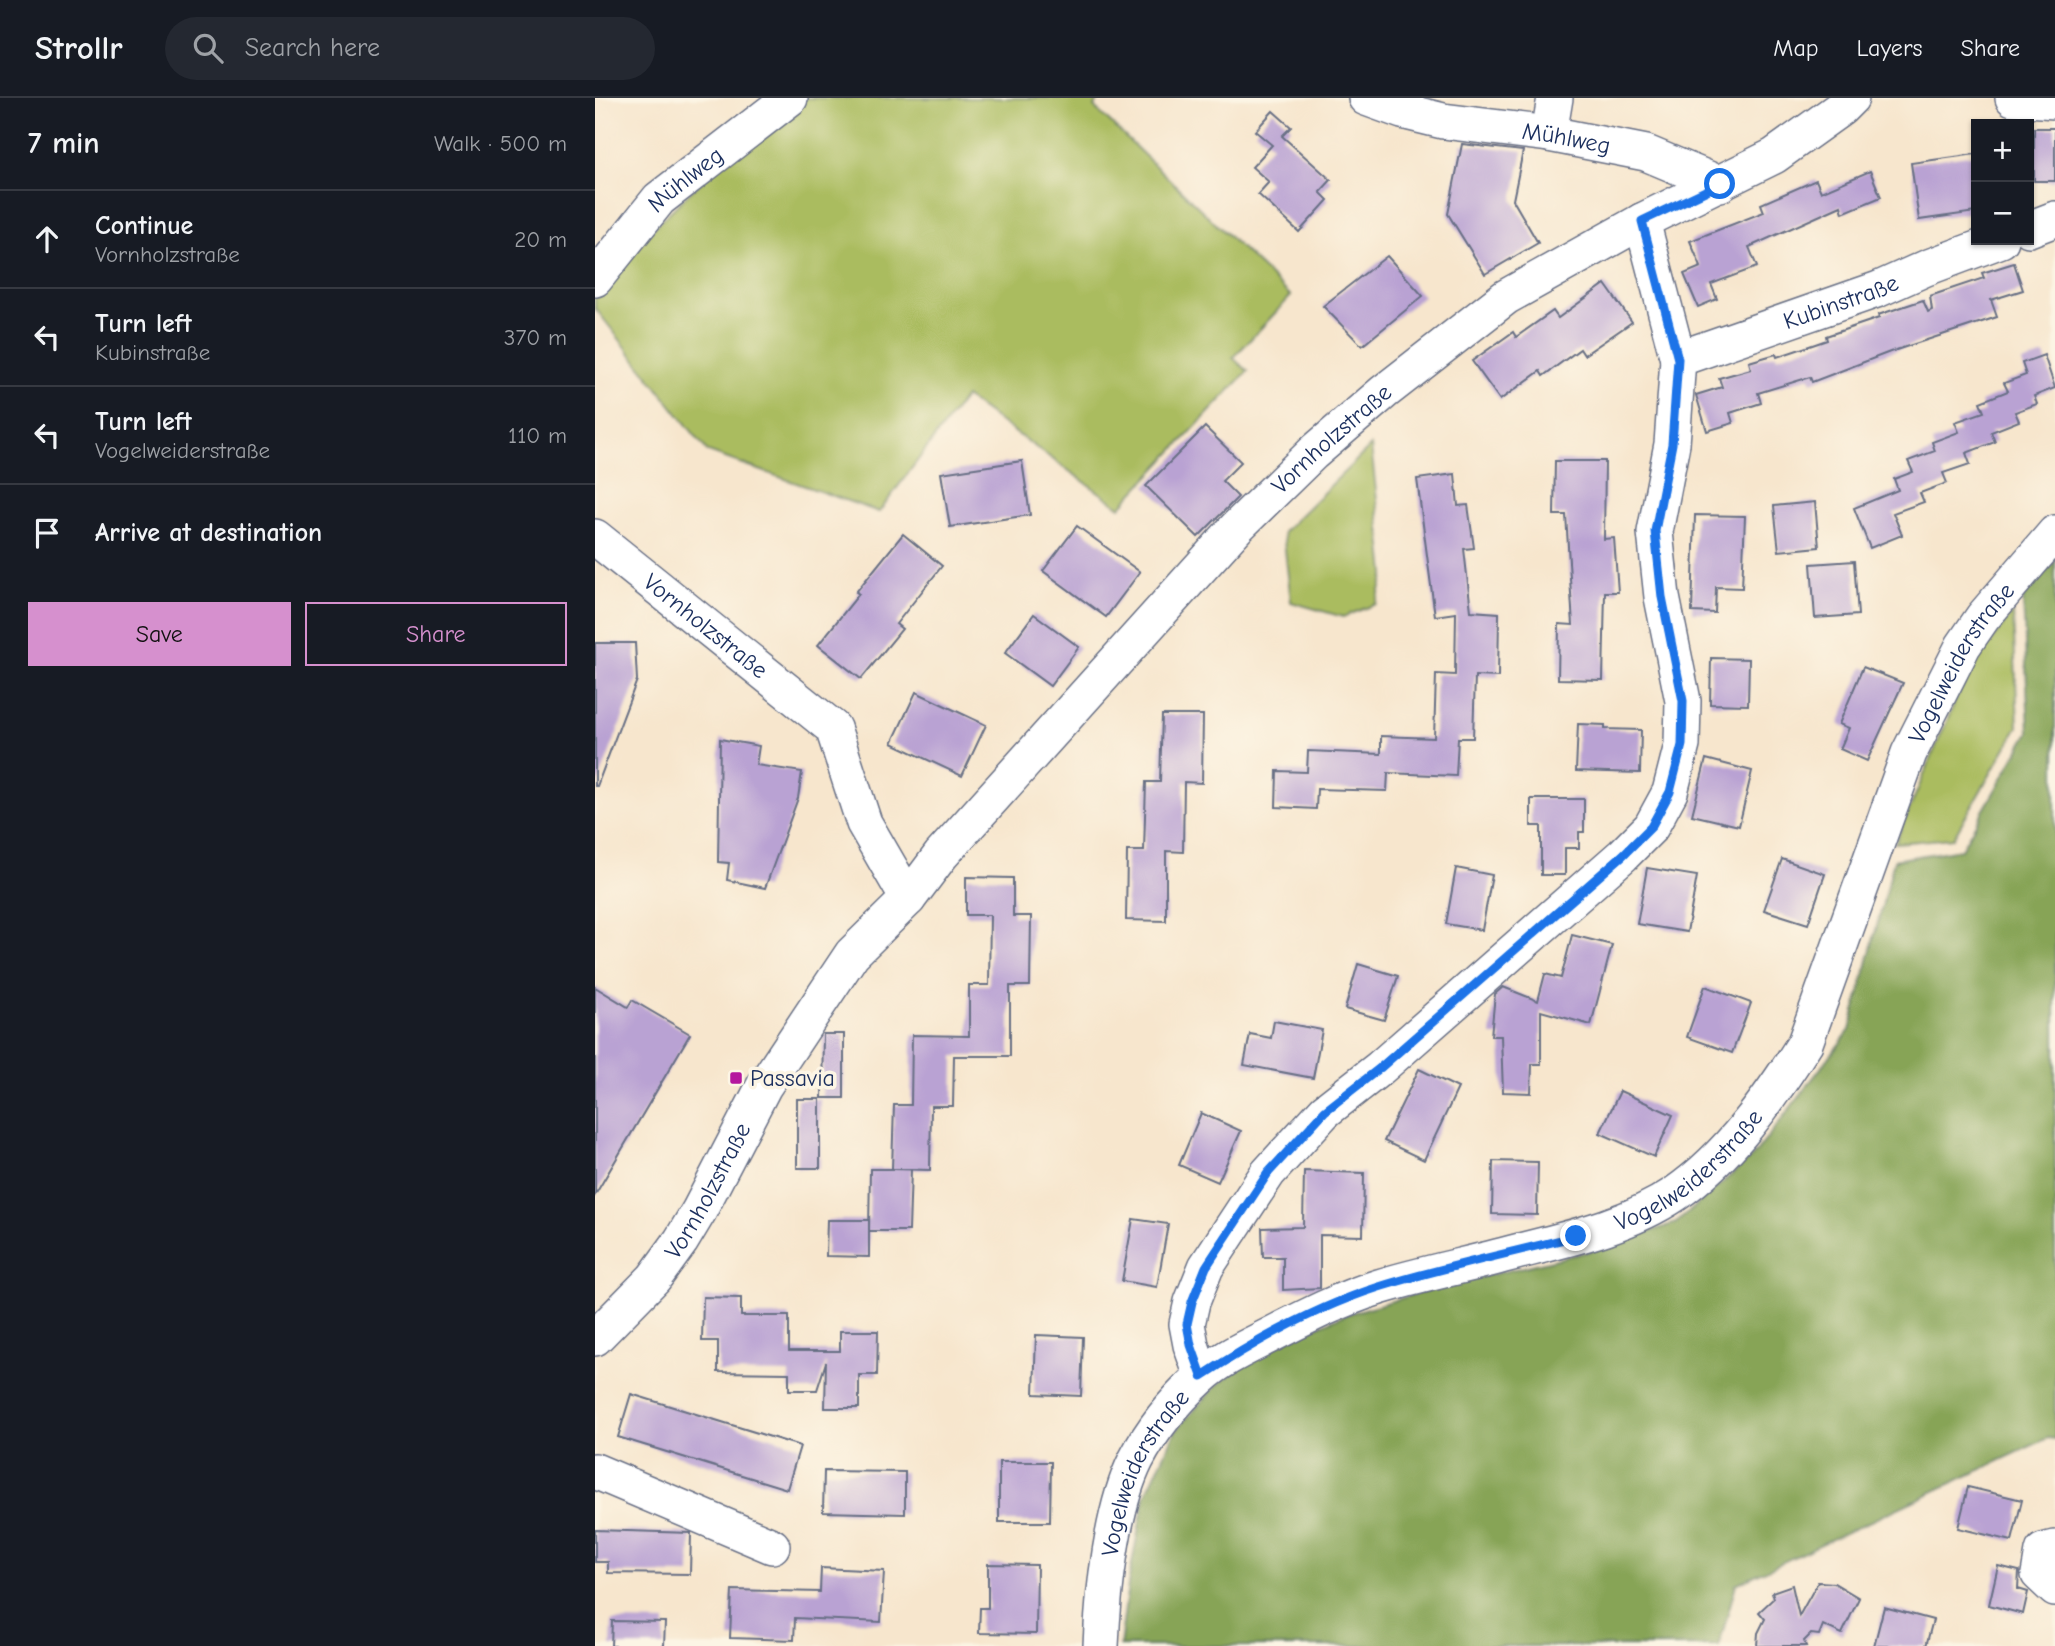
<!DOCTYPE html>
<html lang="en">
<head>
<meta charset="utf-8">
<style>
	body { margin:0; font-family:"Comic Neue",sans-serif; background:#242831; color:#f1f3f6 }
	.controls { position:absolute; right:21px; top:21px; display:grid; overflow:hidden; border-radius:0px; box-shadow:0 2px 5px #0004 }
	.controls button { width:63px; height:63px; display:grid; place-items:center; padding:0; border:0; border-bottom:2px solid #363941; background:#171b24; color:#f1f3f6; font:35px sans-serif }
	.stop { position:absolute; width:21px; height:21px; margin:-16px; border:5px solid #1a73e8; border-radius:50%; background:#fff }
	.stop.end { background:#1a73e8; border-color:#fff; box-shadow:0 2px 7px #0008 }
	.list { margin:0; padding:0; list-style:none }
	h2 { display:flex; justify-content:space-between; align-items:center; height:91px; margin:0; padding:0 28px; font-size:30px }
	h2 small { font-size:23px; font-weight:400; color:#9ea1a6 }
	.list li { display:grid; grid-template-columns:46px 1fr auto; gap:21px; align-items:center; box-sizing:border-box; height:98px; padding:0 28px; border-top:2px solid #363941 }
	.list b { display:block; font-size:26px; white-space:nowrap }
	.list p { margin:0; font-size:23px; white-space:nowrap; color:#9ea1a6 }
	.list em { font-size:23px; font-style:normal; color:#9ea1a6 }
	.actions { display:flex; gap:14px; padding:21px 28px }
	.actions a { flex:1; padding:16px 0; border:2px solid #d690ce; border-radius:0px; text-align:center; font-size:24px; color:#d690ce }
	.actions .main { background:#d690ce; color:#111 }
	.icon { flex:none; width:38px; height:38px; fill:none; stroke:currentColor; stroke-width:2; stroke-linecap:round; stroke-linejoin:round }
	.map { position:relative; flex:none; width:1460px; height:1548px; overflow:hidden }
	header { display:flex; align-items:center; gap:42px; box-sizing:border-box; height:98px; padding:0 35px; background:#171b24; border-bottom:2px solid #363941 }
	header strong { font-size:33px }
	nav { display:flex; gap:38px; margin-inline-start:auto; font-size:24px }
	.search { width:490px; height:63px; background:#242831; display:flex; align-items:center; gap:18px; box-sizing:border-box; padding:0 24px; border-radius:38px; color:#9ea1a6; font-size:26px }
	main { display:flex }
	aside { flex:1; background:#171b24 }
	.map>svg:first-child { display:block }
	.green { fill:#aabc5f; stroke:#62765e; stroke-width:2 }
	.forest { fill:#87a456; stroke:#516a5a; stroke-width:2 }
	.building { fill:#b9a2d3 }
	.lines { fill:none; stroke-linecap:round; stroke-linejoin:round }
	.minor-casing { stroke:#686f85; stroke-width:38 }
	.minor { stroke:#fff; stroke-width:35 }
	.route { stroke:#1a73e8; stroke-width:9 }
	.poi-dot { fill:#b5179e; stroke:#fcf5e5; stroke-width:2.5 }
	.labels { text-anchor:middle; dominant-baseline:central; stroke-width:7; stroke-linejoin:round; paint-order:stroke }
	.street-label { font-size:24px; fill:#1b2f5e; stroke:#fcf5e5 }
	.poi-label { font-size:24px; fill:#1b2f5e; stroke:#fcf5e5; text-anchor:start }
</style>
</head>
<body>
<header>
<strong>Strollr</strong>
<div class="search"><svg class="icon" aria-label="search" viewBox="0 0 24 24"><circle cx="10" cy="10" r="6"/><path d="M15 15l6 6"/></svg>Search here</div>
<nav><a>Map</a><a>Layers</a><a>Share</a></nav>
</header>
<main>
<aside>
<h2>7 min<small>Walk · 500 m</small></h2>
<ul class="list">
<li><svg class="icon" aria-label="ahead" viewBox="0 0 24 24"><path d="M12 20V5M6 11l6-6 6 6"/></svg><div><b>Continue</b><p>Vornholzstraße</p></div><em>20 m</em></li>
<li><svg class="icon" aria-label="left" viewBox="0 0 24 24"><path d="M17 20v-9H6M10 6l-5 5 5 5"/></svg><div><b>Turn left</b><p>Kubinstraße</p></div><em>370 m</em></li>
<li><svg class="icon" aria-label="left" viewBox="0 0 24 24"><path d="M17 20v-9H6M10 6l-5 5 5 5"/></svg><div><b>Turn left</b><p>Vogelweiderstraße</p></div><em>110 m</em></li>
<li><svg class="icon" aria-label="arrive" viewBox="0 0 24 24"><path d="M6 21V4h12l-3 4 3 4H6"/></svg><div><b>Arrive at destination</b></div></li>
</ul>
<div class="actions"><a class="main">Save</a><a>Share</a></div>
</aside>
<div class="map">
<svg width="1460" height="1548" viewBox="0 0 1460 1548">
	<rect width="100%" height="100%" fill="#fcf5e5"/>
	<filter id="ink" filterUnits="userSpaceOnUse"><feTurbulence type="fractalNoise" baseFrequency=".0143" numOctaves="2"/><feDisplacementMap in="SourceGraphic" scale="14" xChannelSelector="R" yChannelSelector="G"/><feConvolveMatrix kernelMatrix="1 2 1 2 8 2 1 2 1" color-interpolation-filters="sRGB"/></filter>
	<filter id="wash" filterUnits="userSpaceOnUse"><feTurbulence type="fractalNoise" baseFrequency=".00686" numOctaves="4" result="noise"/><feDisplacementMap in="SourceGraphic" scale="28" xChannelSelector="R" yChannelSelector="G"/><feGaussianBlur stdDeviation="1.57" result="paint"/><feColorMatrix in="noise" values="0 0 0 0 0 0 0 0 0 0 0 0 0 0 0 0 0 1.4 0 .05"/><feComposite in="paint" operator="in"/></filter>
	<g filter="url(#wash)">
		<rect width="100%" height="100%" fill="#f7e6cd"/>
		<g class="green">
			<path d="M193,0H505L499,9L696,198L638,260L653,273L525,409L370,299L284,414L113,354L0,210V186Z"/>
			<path d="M776,348L790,475L781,506L748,519L696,504L688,434Z"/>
			<path d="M1418,514L1423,629L1358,740L1300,745L1362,599L1381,565Z"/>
		</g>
		<path class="forest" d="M1460,463V1341L1453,1340L1141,1486L1124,1548H525L533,1486L550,1398L581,1332L621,1288L670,1251L749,1217L845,1189L999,1152L1081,1125L1159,1057L1255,932L1299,762L1366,751L1434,634L1428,500Z"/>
		<g id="blocks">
			<g class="building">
				<path d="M678,13L696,29L687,38L736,82L725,94L733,102L704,134L663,96L674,84L657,69L677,47L660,33Z"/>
				<rect x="1439" y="30" width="21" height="53"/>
				<path d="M867,46L928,53L918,102L943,145L890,176L853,116Z"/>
				<path d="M1381,56V114L1324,122L1316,65Z"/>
				<path d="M1275,73L1286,99L1248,115L1246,108L1154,149L1162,169L1116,186L1122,201L1103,209L1089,176L1106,169L1095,143L1169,114L1166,106L1221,82L1226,94Z"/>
				<path d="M792,158L828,198L767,248L728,208Z"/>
				<path d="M1419,165L1428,192L1396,202L1402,219L1295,254L1217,284L1215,279L1163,295L1166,305L1135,315L1138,325L1112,333L1101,297L1127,289L1124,280L1156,271L1154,264L1181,256L1182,259L1232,242L1231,238L1284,220L1283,217L1328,202L1333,214L1337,212L1335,198L1389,180L1387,175Z"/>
				<path d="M1010,186L1037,224L989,257L985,251L948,278L945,273L905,302L877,263L918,234L921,239L958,213L963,220Z"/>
				<path d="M1449,257L1460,290L1439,298L1442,306L1420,314L1424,323L1396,334L1400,344L1371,355L1375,366L1348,375L1352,385L1325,395L1329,404L1298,415L1307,437L1275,450L1259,410L1303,392L1299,381L1318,374L1313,363L1340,353L1337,344L1364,334L1360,324L1389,314L1385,304L1413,293L1409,285L1431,277L1427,265Z"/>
				<path d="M610,329L646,364L627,383L643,399L603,439L551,388Z"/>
				<path d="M427,363L435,417L355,429L346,375Z"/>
				<path d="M960,363H1010L1009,441L1019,440L1023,494H1010L1008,582L963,581L964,526L978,527L971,417H959Z"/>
				<path d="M860,376L863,408L873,407L879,450L869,451L876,513L904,515L903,579L880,578L878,640H863L861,678L793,675L792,693L722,691L721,711L681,709L682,673L712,674L713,653L786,656V638L839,640L841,576L860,577L861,515L840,518L822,381Z"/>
				<path d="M1220,404L1224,449L1184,453L1179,408Z"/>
				<path d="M1100,417L1150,418L1147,490L1121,489L1120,515L1097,514Z"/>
				<path d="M482,428L545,474L511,519L448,473Z"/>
				<path d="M308,436L347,468L301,526L307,531L266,581L223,547L264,496L261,494Z"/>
				<path d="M1259,463L1263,517L1220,520L1216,466Z"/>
				<path d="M439,516L484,549L455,588L410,555Z"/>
				<path d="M0,545H40L42,582L2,688H0Z"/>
				<path d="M1116,560L1154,561L1153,607L1115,606Z"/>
				<path d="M1268,569L1308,585L1272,663L1245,651L1254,630L1244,626Z"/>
				<path d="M321,594L391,627L367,678L297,645Z"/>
				<path d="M567,617H608L607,685L589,684L588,754L571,753V823L531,822L532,753H549L551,684H565Z"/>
				<path d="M983,626L1010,627V631L1046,632L1045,675L981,673Z"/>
				<path d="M125,641L164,648L161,667L207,674L203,700L170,790L132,782L134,765L123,764Z"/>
				<path d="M1111,661L1157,673L1144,728L1097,717Z"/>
				<path d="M936,701H989V734H984V750H970V777H946V728H936Z"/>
				<path d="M1187,761L1230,776L1213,826L1169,812Z"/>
				<path d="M861,770L897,777L887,832L851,826Z"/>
				<path d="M1052,770L1102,778L1092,834L1042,826Z"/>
				<path d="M371,779L418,780V818H436L435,888H415V958H359L358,1008H336L335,1072L297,1071L299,1007H316L317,937L374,938V887H394L395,817H371Z"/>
				<path d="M977,837L1017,847L996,927L946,913V966H937L936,995L908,994L906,938H896L900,896L908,889L943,903L950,876L966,880Z"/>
				<path d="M763,866L803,878L789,922L750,911Z"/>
				<path d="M1110,888L1156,905L1137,955L1092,939Z"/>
				<path d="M0,889L33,909L37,902L95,936L0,1097Z"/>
				<path d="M679,923L727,932L718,980L649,967L655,936L676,940Z"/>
				<path d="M228,936H249V1000H227Z"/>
				<path d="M824,971L863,990L829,1062L789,1043Z"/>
				<path d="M1025,993L1078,1017L1059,1059L1005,1035Z"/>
				<rect x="202" y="1001" width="23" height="69"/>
				<path d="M606,1015L646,1033L623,1084L584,1067Z"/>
				<path d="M898,1063L943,1064L942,1117L897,1116Z"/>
				<path d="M275,1071H316L314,1133H274Z"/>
				<path d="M709,1073L769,1075L768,1138L725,1137V1190L688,1192V1159H668L667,1130L708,1129Z"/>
				<path d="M538,1121L573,1126L562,1189L527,1183Z"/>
				<path d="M232,1122H274V1159L231,1158Z"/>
				<path d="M108,1199L146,1200V1218H194V1253H245V1233H283L282,1277H264V1310H230L231,1264L222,1292H194V1275L123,1274V1243H107Z"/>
				<path d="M441,1237L488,1239L486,1298L439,1296Z"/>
				<path d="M36,1296L205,1348L192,1391L23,1339Z"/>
				<path d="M404,1364H456L455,1424H404Z"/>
				<path d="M229,1373L310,1374V1416L228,1414Z"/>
				<path d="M1373,1389L1427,1402L1417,1443L1363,1430Z"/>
				<path d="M0,1432L96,1435L95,1476L13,1475V1464H0Z"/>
				<path d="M393,1466L442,1467L441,1536L384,1535L385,1510H393Z"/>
				<path d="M1403,1468L1424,1473L1423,1491L1433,1494L1428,1516L1394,1507Z"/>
				<path d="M226,1470L289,1473L286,1524L200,1520L199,1542L135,1540L137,1492L225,1494Z"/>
				<path d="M1223,1484L1239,1485L1264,1500L1247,1536L1228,1527L1224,1537L1216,1536L1209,1543L1211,1548H1162L1163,1535L1170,1521L1164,1514L1179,1500L1177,1494L1197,1487L1204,1518Z"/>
				<path d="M1289,1509L1338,1522L1331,1548H1279Z"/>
				<path d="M17,1523L70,1524L69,1548H16Z"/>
			</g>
		</g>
	</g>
	<g filter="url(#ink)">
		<use href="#blocks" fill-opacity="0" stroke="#686f85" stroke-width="2"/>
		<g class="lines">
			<g class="minor-casing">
				<g id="minor">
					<path id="s1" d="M771,0L807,13L848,23L954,36L1051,55L1125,86"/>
					<path d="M1418,0L1460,3"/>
					<path d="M954,36L960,0"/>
					<path d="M1047,123L1083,261"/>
					<path d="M1434,131L1460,121"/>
					<path id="s2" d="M0,181L64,101L195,0"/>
					<path id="s3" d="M0,439L238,630L269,725L313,801"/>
					<path id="s4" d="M0,1240L59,1180L86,1143L104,1113L169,988L257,856L313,801L346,757L642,429L718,355L789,294L911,199L1047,123L1179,58L1246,10L1256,0"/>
					<path id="s5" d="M607,1278L596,1247L592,1226L597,1204L611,1169L673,1075L730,1013L785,970L1028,757L1056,729L1075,694L1087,647L1088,603L1067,499L1060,434L1077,346L1083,261L1284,191L1331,170L1406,142"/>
					<path d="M0,1373L177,1448"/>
					<path d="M1460,1450L1448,1453L1444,1476L1460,1491"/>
					<path id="s6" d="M506,1548C508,1494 517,1410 541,1362C557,1331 580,1303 606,1279C622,1264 644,1253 664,1243C703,1223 742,1202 784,1189C823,1177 863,1169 902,1159C961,1143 1028,1131 1080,1096C1134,1059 1176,999 1210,945L1314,655L1368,548L1388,519L1460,435"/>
				</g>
			</g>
			<use href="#minor" class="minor"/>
		</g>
	</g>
	<g class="lines" filter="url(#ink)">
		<path class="route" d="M981,1138C916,1155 848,1169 784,1189C721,1209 662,1242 607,1278L596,1247L592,1226L597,1204L611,1169L673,1075L730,1013L785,970L1028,757L1056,729L1075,694L1087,647L1088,603L1067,499L1060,433L1077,346L1083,261L1047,123L1125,86"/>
	</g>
	<rect class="poi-dot" x="134" y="973" width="14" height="14" rx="3.5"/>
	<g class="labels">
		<g class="street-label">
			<text stroke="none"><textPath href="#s1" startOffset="205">Mühlweg</textPath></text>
			<text stroke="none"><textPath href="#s2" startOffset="135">Mühlweg</textPath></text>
			<text stroke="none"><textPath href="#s5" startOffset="1395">Kubinstraße</textPath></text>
			<text stroke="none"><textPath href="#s4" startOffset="1169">Vornholzstraße</textPath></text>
			<text stroke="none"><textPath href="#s3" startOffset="142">Vornholzstraße</textPath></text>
			<text stroke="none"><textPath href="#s6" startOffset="1421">Vogelweiderstraße</textPath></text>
			<text stroke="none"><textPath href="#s6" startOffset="833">Vogelweiderstraße</textPath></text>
			<text stroke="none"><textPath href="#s4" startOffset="187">Vornholzstraße</textPath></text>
			<text stroke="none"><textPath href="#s6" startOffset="182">Vogelweiderstraße</textPath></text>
		</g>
		<g class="poi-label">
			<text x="155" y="980">Passavia</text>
		</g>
	</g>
</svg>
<div class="controls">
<button>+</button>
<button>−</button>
</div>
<div class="stop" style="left:1125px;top:86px"></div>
<div class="stop end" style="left:981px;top:1138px"></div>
</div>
</main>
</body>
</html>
